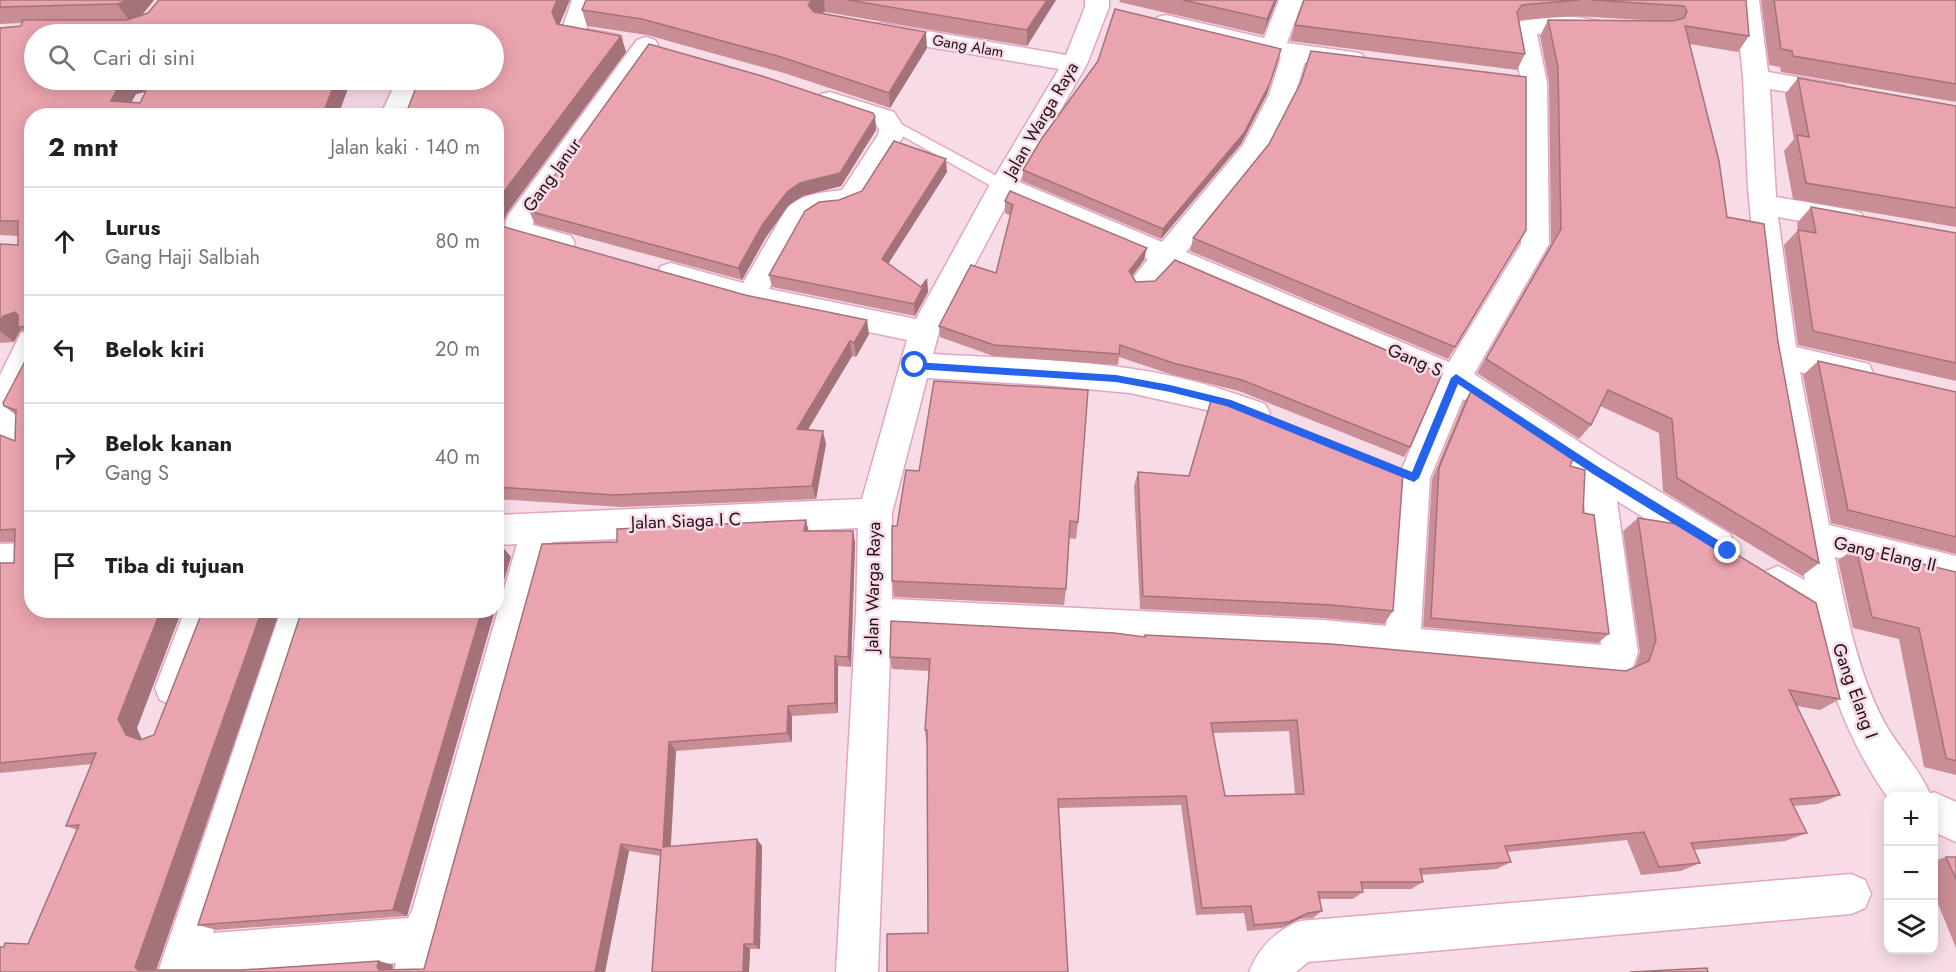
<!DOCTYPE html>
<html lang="id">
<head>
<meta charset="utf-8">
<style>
	body { margin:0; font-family:Jost,sans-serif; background:#f2f2f2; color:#202124 }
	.controls { position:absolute; right:18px; bottom:18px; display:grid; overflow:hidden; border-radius:12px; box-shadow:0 3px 15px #0003 }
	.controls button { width:54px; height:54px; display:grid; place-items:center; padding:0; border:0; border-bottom:2px solid #e0e0e0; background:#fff; color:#202124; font:30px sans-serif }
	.stop { position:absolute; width:18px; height:18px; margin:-14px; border:4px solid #2563eb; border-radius:50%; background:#fff }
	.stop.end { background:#2563eb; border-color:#fff; box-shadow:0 2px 6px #0008 }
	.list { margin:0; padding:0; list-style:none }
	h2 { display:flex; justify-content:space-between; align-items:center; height:78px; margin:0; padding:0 24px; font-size:26px }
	h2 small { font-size:20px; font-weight:400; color:#757577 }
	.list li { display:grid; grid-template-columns:39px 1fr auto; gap:18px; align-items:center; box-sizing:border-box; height:108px; padding:0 24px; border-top:2px solid #e0e0e0 }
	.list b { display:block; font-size:22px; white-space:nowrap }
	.list p { margin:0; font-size:20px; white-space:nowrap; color:#757577 }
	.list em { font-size:20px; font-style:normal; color:#757577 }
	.icon { flex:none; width:33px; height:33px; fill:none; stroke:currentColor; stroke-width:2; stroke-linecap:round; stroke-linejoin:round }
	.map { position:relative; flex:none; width:1956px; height:972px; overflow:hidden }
	.search { position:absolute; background:#fff; box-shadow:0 3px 15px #0003; left:24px; top:24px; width:480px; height:66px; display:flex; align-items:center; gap:15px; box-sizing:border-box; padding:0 21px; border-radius:33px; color:#757577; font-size:22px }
	.panel { position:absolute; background:#fff; box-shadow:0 3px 15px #0003; left:24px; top:108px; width:480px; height:510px; border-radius:24px }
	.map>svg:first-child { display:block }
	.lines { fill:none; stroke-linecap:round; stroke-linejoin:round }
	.lane-casing { stroke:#e3a4c4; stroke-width:3 }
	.street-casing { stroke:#e3a4c4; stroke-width:3 }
	.lane { fill:#fff; fill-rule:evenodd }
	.street { fill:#fff; fill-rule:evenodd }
	.wall { fill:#c98d96; fill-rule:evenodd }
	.shaded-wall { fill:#a4737a }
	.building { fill:#eaa4af; stroke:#a4737a; stroke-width:1.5; fill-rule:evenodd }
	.route { fill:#2563eb }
	.labels { text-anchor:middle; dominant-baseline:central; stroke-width:5; stroke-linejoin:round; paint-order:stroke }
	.far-street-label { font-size:15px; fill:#260f1c; stroke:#f7dce8 }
	.street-label { font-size:18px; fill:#260f1c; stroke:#f7dce8 }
</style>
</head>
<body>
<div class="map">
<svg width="1956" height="972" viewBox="0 0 1956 972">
	<rect width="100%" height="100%" fill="#f7dce8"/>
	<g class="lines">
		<g class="lane-casing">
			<path id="lane" d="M890,118L1008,182L1010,186L1003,191L998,190L885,126L883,123Z"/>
		</g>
		<g class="street-casing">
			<g id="street">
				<path d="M572,0H596L586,29L619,35L622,40L619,45C603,49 570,46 561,32Z"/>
				<path d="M1085,0H1109V7L1087,64L1019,182L1162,242L1243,145L1269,95L1281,57L1158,27L1154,22L1158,17L1166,15L1264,38L1279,0H1303L1287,43L1353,52L1362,54L1365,60L1362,66L1353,68L1305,62L1295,95L1263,156L1186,252L1449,362L1521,244V83L1512,28L1515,23C1540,16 1573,14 1598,21L1601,26L1598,31L1589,33L1537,34L1547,83L1549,244L1474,374L1609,461L1730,534L1735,545L1730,556L1718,560L1706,556L1617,501L1638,652L1632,670L1610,680L1323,654L891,631L878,972H836L856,614L858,528L552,542L452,918L443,938L436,972H394L396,963L259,972H158L281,610H317L213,933L408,918L412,911L517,544L496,545V515L862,499L907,340L750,307L661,282L657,274L661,266L671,263L743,283L786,209C802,193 821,193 842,190L878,135L879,129L876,124L821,106L817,100L821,94L830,92L894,112L905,129L904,135L861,205L817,213L813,216L806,223L769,289L916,319L989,186L1059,69L881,39L872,36L869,31L872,26L881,23L1066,55L1085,7ZM1009,200L1148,259L1129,283L1134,291C1155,297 1159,284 1172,269L1438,384L1398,478L1386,626L1323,620L892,599V513L927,378L1044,385L1130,393L1211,411L1254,426L1265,422L1270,413L1265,404C1234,393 1204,383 1172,376C1094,359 1013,359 933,354L939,332ZM1463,399L1581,478L1601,645L1421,629L1430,478Z"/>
				<path d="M1735,0H1759L1768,72L1836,84L1845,86L1849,92L1845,98L1836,100L1770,89L1776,197L1851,210L1861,213L1865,220L1861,227L1851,230L1778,217L1796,347L1869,364L1873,373L1869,382L1858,385L1800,372L1829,525L1956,556V586L1835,557C1846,611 1857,670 1883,720C1897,746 1919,768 1930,794L1934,792L1956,802V842L1934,832V796L1888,798C1851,746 1828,685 1814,623L1766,593L1761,582L1766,571L1778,566L1805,580L1766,356L1757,282L1748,188L1743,77Z"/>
				<path d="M646,37L655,40L658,45L533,222V225L571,236L575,243L571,250L561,253L509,239C504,230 504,223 509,214L637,40Z"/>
				<path d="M397,80H422L406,116H380Z"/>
				<path d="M32,329V373L16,406L20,421L32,425V452L0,440V375L21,333Z"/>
				<path d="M32,543V573L0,574V544Z"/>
				<path d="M185,610H221L186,700L173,705L160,700L155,688Z"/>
				<path d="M1851,874L1865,880L1871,894L1865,908L1851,914L1308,962L1296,972H1249C1259,947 1275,931 1300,921Z"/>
			</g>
		</g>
		<use href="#lane" class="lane"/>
		<use href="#street" class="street"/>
	</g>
	<g class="wall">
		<path d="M0,0H154L142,15L129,20H107L559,25L621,36L626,52L507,213L503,223L504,227L869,334L856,357L852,356L808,430L826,444L816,499L621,507L496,499V116L494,34L34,80H351L32,116V339L22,330L20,331L14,342L0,343V244L18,245V236L0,235V28L21,26L22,23L0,24ZM145,92L140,103L131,102L136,94Z"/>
		<path d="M586,0H1056L1027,46L825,12L820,13L927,48L890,108L784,73L647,35L587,26L582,10Z"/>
		<path d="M1120,0H1277L1263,35L1119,2Z"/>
		<path d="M1304,0H1746L1749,36L1738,52L1690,44L1727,217L1778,342L1819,563L1802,576L1663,491L1659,433L1600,406L1591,425L1579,439L1477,373L1551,244L1549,83L1540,36L1548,20L1659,21L1576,16L1519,20L1525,54L1517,70L1290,41L1295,25Z"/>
		<path d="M1761,0H1956V102L1781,72L1780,67L1769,65Z"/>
		<path d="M1278,60L1267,94L1241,144L1161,239L1022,181L1023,170Z"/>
		<path d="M1798,78L1956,106V227L1793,199L1784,151L1794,139L1785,94Z"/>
		<path d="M875,117L876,130L841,186L803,196L789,205L766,237L742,280L535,224L529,211Z"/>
		<path d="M947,172L888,264L921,287L927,279L928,292L915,316L772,287L769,275L839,200Z"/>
		<path d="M1005,201L1144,260L1132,276L1136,282L1410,447L1404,457L1239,391L1170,374L1119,357L1118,365L993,356L940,337L939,326L996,273L1011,216L1005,213Z"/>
		<path d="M1811,207L1956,233V381L1798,345L1784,245L1798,230L1797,223Z"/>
		<path d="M1526,230L1448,359L1190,251L1193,238Z"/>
		<path d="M32,348V610L137,728L156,970H241L393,965L392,970L424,969L617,542L808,531H853L855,543L851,667L838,666V713L792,716V742L676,751L671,846H762L760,949H750L749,972L661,856L629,851L605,972H0L28,944L77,830L66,826L92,764L0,773V563H14L15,542H0V435L15,441L16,415L4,406Z"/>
		<path d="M1818,361L1956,392V554L1831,523L1803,375Z"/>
		<path d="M1471,391L1570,466L1609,634L1598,643L1423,627L1432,479L1464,402Z"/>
		<path d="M906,470L1078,522L1076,539L1069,538L1066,589L1064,605L894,597L892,581L897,526Z"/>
		<path d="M1138,472L1393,611L1384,624L1323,618L1140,609L1134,486Z"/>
		<path d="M1638,518L1679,524L1682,521L1840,699L1820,710L1797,706L1840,795L1818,804L1793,806L1807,833L1785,841L1693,850L1700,863L1681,871L1641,875L1627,840L1507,852L1511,862L1497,869L1421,875L1423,882L1411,889H1363V892L1353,899H1319L1322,911L1313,918L1299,919L1281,928L1247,931L1244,913L1196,915L1181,805L1058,808L928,933L927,740H926L925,730L929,671L892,669L890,657L1144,637L1145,635L1626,671L1635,667L1640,652L1623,531ZM1289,731L1295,794L1225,796L1213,733Z"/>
		<path d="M1856,548L1956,572V775L1924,767L1899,639L1853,628L1838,560Z"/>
		<path d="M302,610H495L407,916L216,930L198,925Z"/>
		<path d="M1946,857H1956V948L1934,894V861Z"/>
	</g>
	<g class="shaded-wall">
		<path d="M128,0H154L142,15L129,20L117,4Z"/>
		<path d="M557,0H570L558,28L552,12Z"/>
		<path d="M812,0H824L825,12L815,15L808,5Z"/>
		<path d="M1047,0H1056L1027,46V30Z"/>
		<path d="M1275,0H1277L1263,35L1267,19Z"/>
		<path d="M926,32L927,48L890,108L889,93Z"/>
		<path d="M621,36L626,52L507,213L503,223L505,237L498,222L496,215V206L500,197Z"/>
		<path d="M1281,49L1267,94L1241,144L1161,239L1163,229Z"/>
		<path d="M122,80H135L145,92L136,94L124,116L111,101Z"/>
		<path d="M336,80H351L338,116H322Z"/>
		<path d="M875,117L876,130L841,186L803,196L789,205L766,237L742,280L738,268L763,224L787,192Z"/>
		<path d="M946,159L947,172L883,272L882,259Z"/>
		<path d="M1147,248L1144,260L1127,283L1129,271Z"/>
		<path d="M927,279L928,292L915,316L914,304Z"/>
		<path d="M15,312L30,326L18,327L22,330L20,331L14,342L0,331V322L3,316Z"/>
		<path d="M867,320L869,334L856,357L854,343Z"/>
		<path d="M850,341L852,356L800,442L797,429Z"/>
		<path d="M823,431L826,444L816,499L812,486Z"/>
		<path d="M806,520L809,532L804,531Z"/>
		<path d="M853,531L855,543L851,667L848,657Z"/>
		<path d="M501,545L511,557L496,607V562Z"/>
		<path d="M161,610H182L137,728L144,744L126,735L118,719Z"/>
		<path d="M262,610H280L156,971L138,970L135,967Z"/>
		<path d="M482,610H495L407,916L393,910Z"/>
		<path d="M835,656L838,666V713L835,703Z"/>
		<path d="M788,706L792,716V742L787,733Z"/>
		<path d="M669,742L676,751L670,854L663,847Z"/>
		<path d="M757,839L762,846L760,949L754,944Z"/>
		<path d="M621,844L629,851L605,972H595Z"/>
		<path d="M1308,913L1299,919L1281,928L1289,922Z"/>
		<path d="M744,944L750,949L749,972H743Z"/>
		<path d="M379,961L393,965L392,972L379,970L377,967Z"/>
	</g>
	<g class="building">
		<path d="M0,0H128L117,4L0,7Z"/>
		<path d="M159,0H557L552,12L557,24L621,36L500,197L496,206V116H405L419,80H494V34H34V80H122L111,101L140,103L148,87L143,80H336L322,116H32V326L18,327V315L15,312L3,316L0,322V244L18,245V221H0V28L21,26L23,20H127L148,13Z"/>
		<path d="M586,0H812L808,5L814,12L926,32L889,93L781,57L642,19L582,10Z"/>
		<path d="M848,0H1047L1027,30Z"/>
		<path d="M1183,0H1275L1267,19Z"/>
		<path d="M1304,0H1579L1522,5L1517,12L1525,54L1295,25Z"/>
		<path d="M1592,0H1746L1749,36L1685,26L1719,161L1727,217L1764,224L1778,342L1819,563L1677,478L1672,419L1608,390L1591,425L1486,359L1561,229L1558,67L1548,20L1673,21L1684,18L1687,11L1684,6Z"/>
		<path d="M1774,0H1956V84L1793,56L1792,51L1781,49Z"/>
		<path d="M1115,9L1281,49L1270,83L1244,133L1163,229L1023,170L1042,138L1098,61Z"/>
		<path d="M649,44L762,76L873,113L875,117L840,173L800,183L787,192L763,224L738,268L529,211Z"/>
		<path d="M1311,51L1526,77V230L1455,347L1193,238L1269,144L1301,82Z"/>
		<path d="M1798,78L1956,106V208L1806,183L1797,135L1809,137Z"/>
		<path d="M894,141L946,159L882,259L921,287L927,279L914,304L769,275L805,211L819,202L839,200L862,191Z"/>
		<path d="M1010,191L1147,248L1129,271L1136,282L1155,281L1175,260L1442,374L1410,447L1242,380L1173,363L1120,345L1119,354L994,345L939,326L971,265L996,273L1013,205L1005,201Z"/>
		<path d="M1811,207L1956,233V363L1813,331L1798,230L1816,233Z"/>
		<path d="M496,215L498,222L501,226L745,295L867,320L854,343L850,341L797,429L823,431L812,486L614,495L496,487Z"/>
		<path d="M32,348V598L31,599H32V610H161L118,719L126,735L140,740L154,735L203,610H262L135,967L138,970H241L379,961L377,967L379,970L424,969L542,544L617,542V529L806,520L804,531H853L848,657L835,656V703L788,706L787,733L669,742L663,847L757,839L754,944H744L743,972H652L661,850L621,844L595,972H0V947H4L5,943L28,944L79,825L66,826L96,753L0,763V563H14L15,529L0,530V435L15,441L16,410L4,406L3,403Z"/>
		<path d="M1818,361L1956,392V537L1848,510Z"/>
		<path d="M934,381L1088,390L1078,522L1070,521L1066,589L892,581V526H897L906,470L919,471Z"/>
		<path d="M1471,391L1573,459L1570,466L1585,470L1583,513L1594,515L1609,634L1431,618L1439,468Z"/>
		<path d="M1212,397L1226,400L1403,473L1393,611L1331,605L1143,596L1138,472L1189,476Z"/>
		<path d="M1638,518L1683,525L1682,521L1816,603L1840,699L1789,690L1840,795L1790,799L1807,833L1691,843L1700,863L1659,867L1644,832L1505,846L1511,862L1420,869L1423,882H1361L1363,892H1318L1322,911L1308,913L1289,922L1254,925L1251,906L1202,908L1186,796L1058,799L1068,972H887V934L928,933L927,730H925L930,659L890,657L891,621L1114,633L1145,637V635L1331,644L1626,671L1649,661L1656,640ZM1297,720L1304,794L1225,796L1211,723Z"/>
		<path d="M496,545H501L496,562Z"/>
		<path d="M1856,548L1956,572V761L1946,758L1919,628L1872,617Z"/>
		<path d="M302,610H482L393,910L198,925Z"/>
		<path d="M1946,857H1956V879Z"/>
		<path d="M1707,968L1708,972H1630Z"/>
	</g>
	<path class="route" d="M915,362L1116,375L1170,385L1231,400L1412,472L1451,378L1456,374L1600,468L1731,548L1733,551L1731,555H1724L1593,474L1458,384L1419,478L1414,482L1226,406L1170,392L1116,382L915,369L910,365Z"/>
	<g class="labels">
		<g class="far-street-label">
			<text transform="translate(968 46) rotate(10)">Gang Alam</text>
		</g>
		<g class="street-label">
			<text transform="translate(1041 120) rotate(-60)">Jalan Warga Raya</text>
			<text transform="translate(552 175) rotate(-54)">Gang Janur</text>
			<text transform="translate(1415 360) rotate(23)">Gang S</text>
			<text transform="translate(686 521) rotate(-2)">Jalan Siaga I C</text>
			<text transform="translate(1885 554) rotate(13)">Gang Elang II</text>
			<text transform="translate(873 587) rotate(-89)">Jalan Warga Raya</text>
			<text transform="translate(1855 691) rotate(70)">Gang Elang I</text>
		</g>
	</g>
</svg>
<div class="controls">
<button>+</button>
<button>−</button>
<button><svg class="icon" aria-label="layers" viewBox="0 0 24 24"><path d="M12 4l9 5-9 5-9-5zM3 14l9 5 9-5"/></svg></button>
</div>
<div class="stop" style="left:915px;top:365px"></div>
<div class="stop end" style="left:1728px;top:551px"></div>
<div class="search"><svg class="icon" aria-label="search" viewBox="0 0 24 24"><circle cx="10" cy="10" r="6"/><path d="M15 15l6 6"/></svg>Cari di sini</div>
<section class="panel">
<h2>2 mnt<small>Jalan kaki · 140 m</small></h2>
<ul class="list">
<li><svg class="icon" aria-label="ahead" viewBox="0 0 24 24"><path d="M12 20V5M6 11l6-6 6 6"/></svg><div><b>Lurus</b><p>Gang Haji Salbiah</p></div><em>80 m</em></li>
<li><svg class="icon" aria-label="left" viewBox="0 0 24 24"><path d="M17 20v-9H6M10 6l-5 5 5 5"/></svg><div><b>Belok kiri</b></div><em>20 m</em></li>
<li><svg class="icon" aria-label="right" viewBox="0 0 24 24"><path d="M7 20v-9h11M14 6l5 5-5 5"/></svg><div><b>Belok kanan</b><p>Gang S</p></div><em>40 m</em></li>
<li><svg class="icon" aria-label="arrive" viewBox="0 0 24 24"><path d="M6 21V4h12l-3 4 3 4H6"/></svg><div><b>Tiba di tujuan</b></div></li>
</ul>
</section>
</div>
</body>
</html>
